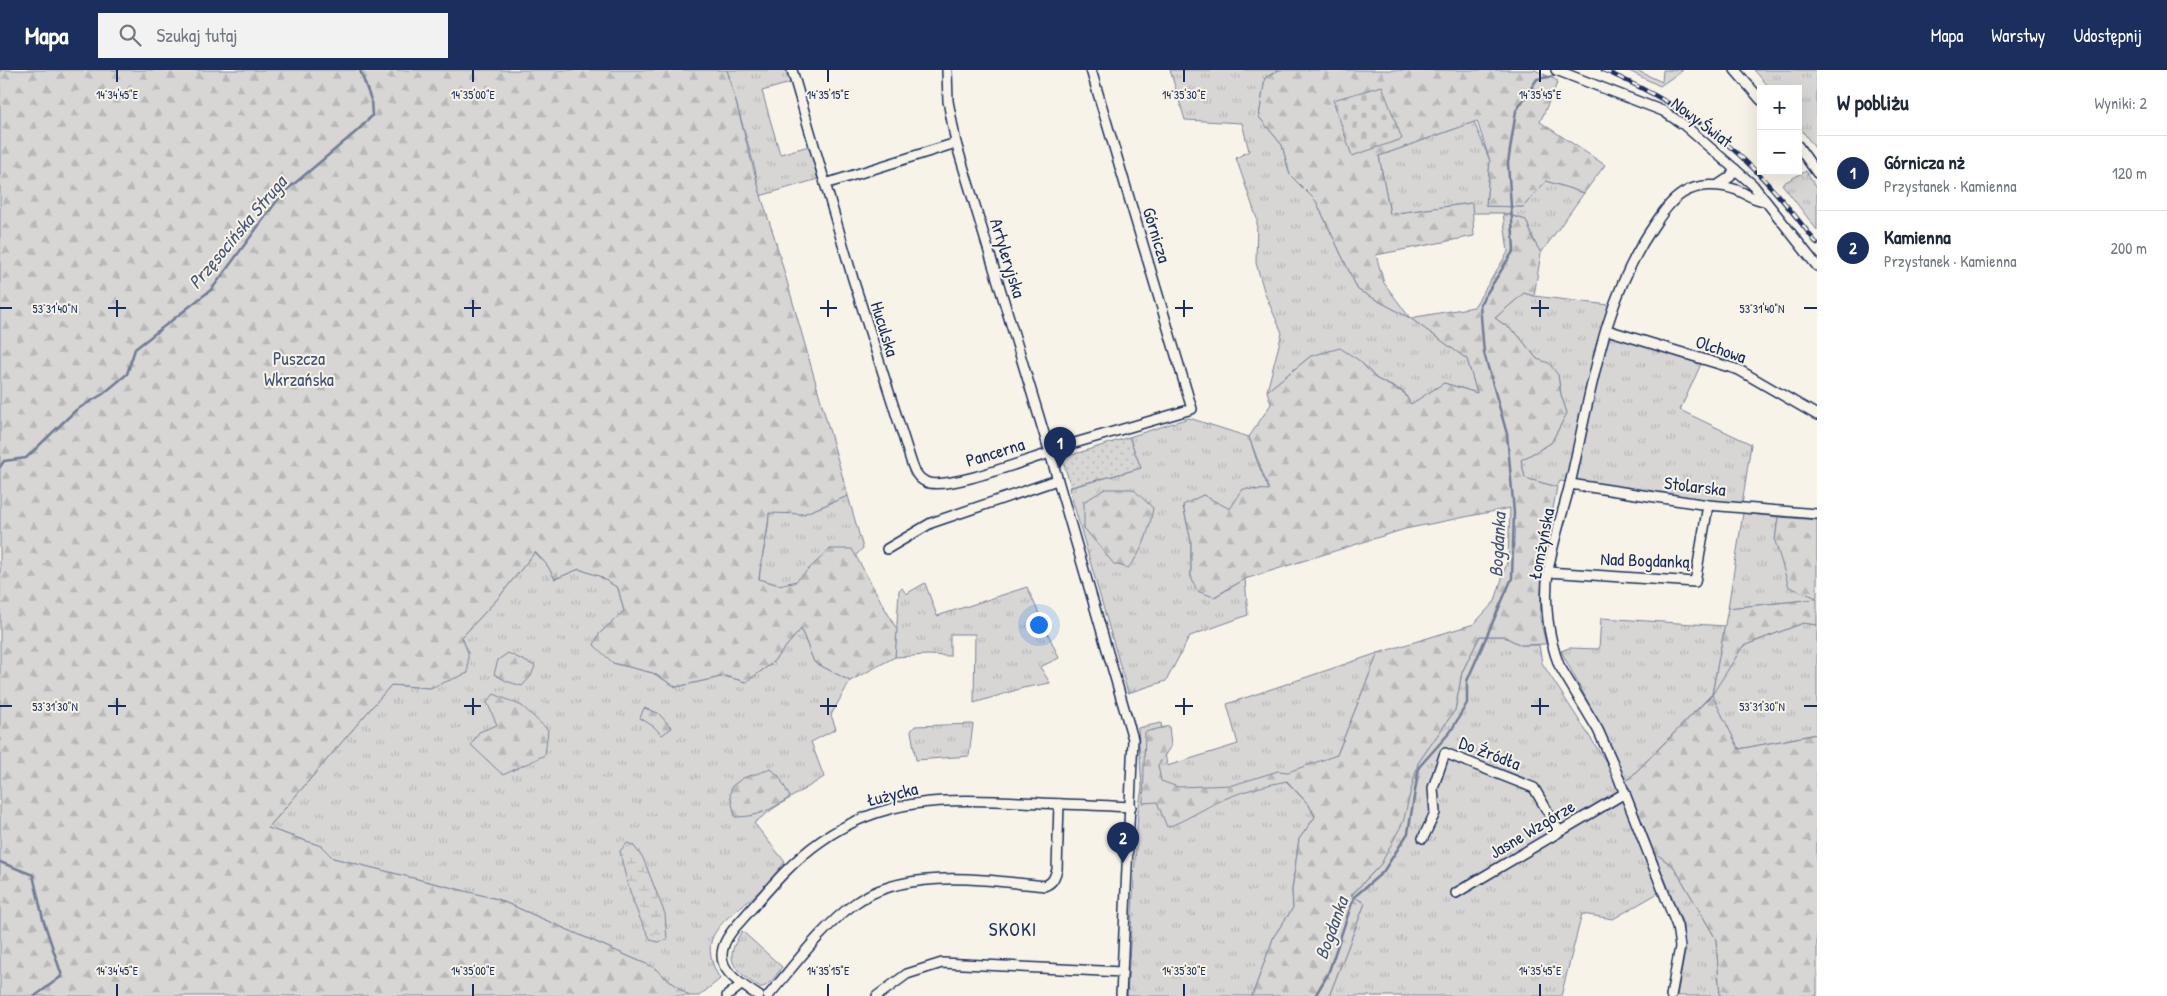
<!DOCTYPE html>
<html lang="pl">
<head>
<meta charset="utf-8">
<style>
	body { margin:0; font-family:"Patrick Hand",sans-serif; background:#f2f2f3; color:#1f2937 }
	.controls { position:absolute; right:15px; top:15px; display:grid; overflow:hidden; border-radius:0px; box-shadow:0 5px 20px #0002 }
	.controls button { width:45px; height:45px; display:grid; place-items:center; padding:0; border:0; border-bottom:1px solid #e0e1e3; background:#fff; color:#1f2937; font:25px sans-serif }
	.you { position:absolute; left:1038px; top:554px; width:18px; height:18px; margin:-12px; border:4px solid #fff; border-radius:50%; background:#1a73e8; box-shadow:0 0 0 8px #1a73e833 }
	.badge { display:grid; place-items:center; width:32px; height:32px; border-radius:50%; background:#1b2f5e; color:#fff; font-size:16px; font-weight:700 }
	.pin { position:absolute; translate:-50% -41px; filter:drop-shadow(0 1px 2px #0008) }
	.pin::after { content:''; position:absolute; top:26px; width:18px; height:15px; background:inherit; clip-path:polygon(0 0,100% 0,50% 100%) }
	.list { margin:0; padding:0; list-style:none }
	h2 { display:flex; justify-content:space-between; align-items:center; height:65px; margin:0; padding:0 20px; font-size:21px }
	h2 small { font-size:16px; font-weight:400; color:#747a83 }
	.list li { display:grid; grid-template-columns:32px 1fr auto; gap:15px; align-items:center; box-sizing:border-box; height:75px; padding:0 20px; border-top:1px solid #e0e1e3 }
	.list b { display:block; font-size:19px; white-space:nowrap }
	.list p { margin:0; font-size:16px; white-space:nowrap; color:#747a83 }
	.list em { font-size:16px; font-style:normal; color:#747a83 }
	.icon { flex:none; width:28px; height:28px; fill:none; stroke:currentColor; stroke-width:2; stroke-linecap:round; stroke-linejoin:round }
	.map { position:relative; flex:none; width:1817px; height:926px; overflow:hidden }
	header { display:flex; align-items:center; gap:30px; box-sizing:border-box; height:70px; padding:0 25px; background:#1b2f5e; color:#fff }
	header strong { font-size:24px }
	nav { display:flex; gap:28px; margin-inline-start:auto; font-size:18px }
	.search { width:350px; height:45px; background:#f2f2f3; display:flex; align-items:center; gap:12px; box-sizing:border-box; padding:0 18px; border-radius:0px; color:#747a83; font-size:19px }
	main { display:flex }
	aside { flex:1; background:#fff }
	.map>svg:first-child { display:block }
	.grass { fill:url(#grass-tufts); stroke:#798299 }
	.forest { fill:url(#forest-firs); stroke:#798299 }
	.wetland { fill:url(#wetland-marsh); stroke:#798299 }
	.cemetery { fill:url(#cemetery-stones); stroke:#798299 }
	.park { fill:url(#park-dots); stroke:#798299 }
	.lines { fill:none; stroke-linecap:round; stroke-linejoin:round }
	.stream { stroke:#727c95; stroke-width:2.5 }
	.minor-casing { stroke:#1b2f5e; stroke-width:12 }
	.minor { stroke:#f7f3e8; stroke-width:9 }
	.rail-casing { stroke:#1b2f5e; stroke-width:4.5 }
	.rail { stroke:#f7f3e8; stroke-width:2.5; stroke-dasharray:8; stroke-linecap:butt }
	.ticks { fill:none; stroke:#1b2f5e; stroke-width:2 }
	.labels { text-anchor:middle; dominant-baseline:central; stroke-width:4; stroke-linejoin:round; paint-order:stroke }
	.street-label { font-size:18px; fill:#1b2f5e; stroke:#f7f3e8 }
	.park-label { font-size:18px; fill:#415076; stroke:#f7f3e8 }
	.water-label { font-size:19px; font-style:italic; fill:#465679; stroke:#f7f3e8 }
	.neighbourhood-label { font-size:19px; letter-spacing:1px; fill:#1b2f5e; stroke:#f7f3e8 }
	.ticks-label { font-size:12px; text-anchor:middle; fill:#1b2f5e; stroke:#f7f3e8; stroke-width:4; stroke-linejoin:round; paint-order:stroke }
</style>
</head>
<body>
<header>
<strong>Mapa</strong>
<div class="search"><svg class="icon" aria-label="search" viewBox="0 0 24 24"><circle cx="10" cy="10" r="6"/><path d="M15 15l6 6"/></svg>Szukaj tutaj</div>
<nav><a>Mapa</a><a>Warstwy</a><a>Udostępnij</a></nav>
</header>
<main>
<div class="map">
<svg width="1817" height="926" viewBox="0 0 1817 926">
	<defs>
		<pattern id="grass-tufts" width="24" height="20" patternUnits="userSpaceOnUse" patternTransform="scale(1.25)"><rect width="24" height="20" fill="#d7d6d4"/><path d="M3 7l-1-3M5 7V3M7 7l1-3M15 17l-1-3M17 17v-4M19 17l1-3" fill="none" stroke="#b8b8b8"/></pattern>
		<pattern id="forest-firs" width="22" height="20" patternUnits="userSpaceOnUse" patternTransform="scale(1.25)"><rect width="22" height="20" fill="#d7d6d4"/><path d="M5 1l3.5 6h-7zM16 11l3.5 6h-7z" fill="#b8b8b8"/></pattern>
		<pattern id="wetland-marsh" width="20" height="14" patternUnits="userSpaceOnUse" patternTransform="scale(1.25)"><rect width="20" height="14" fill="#d7d6d4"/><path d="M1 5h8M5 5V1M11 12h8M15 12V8" fill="none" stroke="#b8b8b8"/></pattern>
		<pattern id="cemetery-stones" width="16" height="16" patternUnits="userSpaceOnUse" patternTransform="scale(1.25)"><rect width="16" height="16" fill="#d7d6d4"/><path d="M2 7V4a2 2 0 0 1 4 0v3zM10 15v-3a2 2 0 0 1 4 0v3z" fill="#b8b8b8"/></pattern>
		<pattern id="park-dots" width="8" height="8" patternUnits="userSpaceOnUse" patternTransform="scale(1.25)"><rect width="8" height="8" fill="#d7d6d4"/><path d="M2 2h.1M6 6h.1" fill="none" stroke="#b8b8b8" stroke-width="1.8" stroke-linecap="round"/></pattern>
	</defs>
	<rect width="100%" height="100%" fill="#f7f3e8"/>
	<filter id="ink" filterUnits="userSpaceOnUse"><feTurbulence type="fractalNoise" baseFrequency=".02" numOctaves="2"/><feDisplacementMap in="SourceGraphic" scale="10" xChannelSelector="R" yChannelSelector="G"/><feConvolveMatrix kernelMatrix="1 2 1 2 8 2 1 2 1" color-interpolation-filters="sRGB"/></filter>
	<g filter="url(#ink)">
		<g class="grass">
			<path d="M727,0H787L790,13L762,21L780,84L809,76L818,109L760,126L755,99Z"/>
			<path d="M1170,0H1279L1265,8L1259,47L1282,75L1290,105L1316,131L1358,220L1410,248L1467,289L1477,323L1444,313L1411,335L1404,322L1377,309L1360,291L1311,286L1267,321L1282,263L1265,224L1256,193L1257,149L1236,88L1249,81L1242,53L1185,50Z"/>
			<path d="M1627,0H1636L1662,12L1663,0H1683L1660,16Z"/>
			<path d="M1754,0H1817V81L1798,55V19H1771Z"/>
			<path d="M1474,52L1490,91L1486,136L1523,137L1546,111L1584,123L1541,183L1535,173L1526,150L1503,143H1472L1471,133L1390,144L1379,86Z"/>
			<path d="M1806,101L1817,118V160L1782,114Z"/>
			<path d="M1524,223L1534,226L1609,235L1600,262L1701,294L1680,340L1751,374L1742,435L1560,411L1557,417L1525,408L1521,390L1551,373L1567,343L1561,325L1558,305L1537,289L1517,264L1495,248Z"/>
			<path d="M1189,348L1249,367L1258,394L1270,421L1230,440L1203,425L1183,436L1191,471V507L1215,527L1245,509L1248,545L1190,566L1166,611L1128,623L1069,418L1141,398L1129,367Z"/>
			<path d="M848,426L863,478L841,501L779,515L759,509C761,486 769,465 769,442L803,444Z"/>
			<path d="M1743,443L1778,447L1775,471L1817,529L1728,538Z"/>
			<path d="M535,482L547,495L555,509L579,499L599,506L618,518L624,541L599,564L613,593L653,603L676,617L725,606L746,612L771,594L801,559L814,592L850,611L831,645L836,659L811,672L824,707L774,738L754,753L785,792C775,803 765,817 753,827C739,839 716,853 711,872C708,884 714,899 720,909L699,926H689L653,897L497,829L333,788L321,776L268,758L391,615L430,618L468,583L462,567L499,527Z"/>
			<path d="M925,513L937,546L1027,517L1059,588L1040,597L1050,613L1023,618L974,633L975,564H950V586L927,585L895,587L899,520L902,518L906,524Z"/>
			<path d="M1601,548L1725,556L1712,624L1743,576L1803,553L1817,555V664L1739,679L1711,625L1626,712L1609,672L1561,581L1569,578L1599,579Z"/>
			<path d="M1480,566H1503L1521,575H1539L1542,593L1608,695L1660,822L1613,849L1582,844L1561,926H1329L1365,833L1351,826L1381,794L1411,719L1418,693L1455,640L1462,602Z"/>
			<path d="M1378,583L1337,685L1286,711L1309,735L1315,747L1299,769L1292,820L1293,838L1274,866L1252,926H1127L1138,742L1142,718L1138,658L1161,653L1167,696L1238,674L1227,634Z"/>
			<path d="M973,654L969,686L916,690L911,661L915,656Z"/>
			<path d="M1654,782L1674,797L1716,869L1720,926H1677L1685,881L1683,854Z"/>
			<path d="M742,861L782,897C778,903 770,915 763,917C758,918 753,913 749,910C727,893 728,884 742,861Z"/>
		</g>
		<g class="forest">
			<path d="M0,0H727C743,55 755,112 774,166L848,426L803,444L769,443C768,465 761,486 759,509L779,515L794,513L830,479H852L897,560L895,587L850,611L814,592L801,559L771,594L746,612L725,606L676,617L653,603L613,593L594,575L599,564L624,541L618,518L599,506L579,499L555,509L547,495L535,482L499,527L462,567L468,583V603L430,618L391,615L268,758L321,776L333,788L497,829L653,897L689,926H0Z"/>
			<path d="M1279,0H1535L1558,11L1540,52L1605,95L1584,123L1546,111L1523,137L1486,136L1490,91L1477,51L1379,86L1390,144L1472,133L1474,166L1376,185L1384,213L1410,248L1474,237L1508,182L1503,143L1526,150L1535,173L1541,183L1534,226L1524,223L1495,248L1517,264L1537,289L1549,293L1558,305L1561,325L1567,343L1551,373L1521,390L1525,408L1557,417L1542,499L1540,548L1546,574L1521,575L1503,566H1480L1462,602L1455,640L1418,693L1403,752L1381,794L1351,825L1365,833L1329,926H1252L1274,866L1293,838L1292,820L1299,769L1315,747L1309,735L1287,711C1262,716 1238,722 1216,733C1199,741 1185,751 1167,757L1157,732L1143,733L1145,662L1169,656L1171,676L1158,695L1161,711L1178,717L1233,715L1278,701L1288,702L1337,685L1378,583L1474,554L1495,531L1508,489L1510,438L1405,459L1245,509L1214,527L1197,521L1191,507V471L1183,435L1203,425L1230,439L1243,419L1269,420L1249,367L1271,334L1267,321L1311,286L1340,278L1360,291L1375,308L1404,323L1411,334L1444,313L1477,323L1467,289L1410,248L1358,220L1316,131L1290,105L1282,75L1259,47L1265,8Z"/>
			<path d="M1105,419H1133L1153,438C1149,461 1144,480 1128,498L1114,494L1084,458V432Z"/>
			<path d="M1778,447L1817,450V528L1789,517L1775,471Z"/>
			<path d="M1817,529V555L1803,553L1743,576L1712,625L1739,679L1817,664V926H1720L1716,869L1674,797L1654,782L1626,712L1712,625L1728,538Z"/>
			<path d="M508,583L535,596L531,606L522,616L506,611L494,604L498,590Z"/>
			<path d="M494,624L522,636L548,660L545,685L503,705L471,675L479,662L497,655L487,632Z"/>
			<path d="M644,638L658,643L672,658L662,665L653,656L640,648Z"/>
			<path d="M771,699L779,706L790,727C771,740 758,747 735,747L730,724L732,716L743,708Z"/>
		</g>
		<path class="wetland" d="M627,773L633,775L643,788L665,844L667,870L658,872L651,870C635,843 626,812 620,781Z"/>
		<path class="cemetery" d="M1382,16L1402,69L1352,86L1333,30Z"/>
		<path class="park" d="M1129,367L1141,398L1071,417L1062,388Z"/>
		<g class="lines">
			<g class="stream">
				<path d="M0,397L4,391L26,388L76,340L103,324L127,304L135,279L212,219L282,124L357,61L372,46L371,30L360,0"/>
				<path d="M0,792L33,805L43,849L62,906L35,926"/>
				<path d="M1315,926L1328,904L1354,827L1383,802L1408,763L1419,697L1451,661L1467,633V611L1512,508L1514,443L1507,364L1484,283L1480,234L1514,180L1508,93L1516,41L1537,9L1554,6"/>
			</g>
			<g class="minor-casing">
				<g id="minor">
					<path d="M792,0L853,209L911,391C914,400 917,408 926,412C946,421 1026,390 1050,383L1061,377L1192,339L1091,0"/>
					<path d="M947,0L948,31L956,73L1050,383L1133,669L1121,926"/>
					<path d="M1556,0L1663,41L1684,55L1753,115L1817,196"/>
					<path d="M1735,0L1761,30"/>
					<path d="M1798,76L1817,103"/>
					<path d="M825,114L956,73"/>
					<path d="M1718,115L1730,107L1735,99"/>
					<path d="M1607,260L1739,300L1817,345"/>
					<path d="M1570,414L1708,435L1817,444"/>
					<path d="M887,479L931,453L1057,410"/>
					<path d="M1548,502L1695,512L1708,435"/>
					<path d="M1423,768L1435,743L1433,718L1445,683L1534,718L1559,761"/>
					<path d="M1456,823L1625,723"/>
					<path d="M727,926L741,915"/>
					<path d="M759,926C726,905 706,889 738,854C764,825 789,793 821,771C885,726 947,729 1021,732C1057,734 1094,735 1131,737"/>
					<path d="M768,926C795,895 821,858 854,834C904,797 986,810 1044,816C1053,813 1054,808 1057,800L1059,734"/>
					<path d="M877,926L907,904L942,893L1122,902"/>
					<path d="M1671,926L1680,877L1677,856L1612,691L1598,660L1559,595C1548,567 1544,532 1548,502C1552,473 1563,443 1570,414C1590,328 1602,231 1653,157C1661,145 1670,131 1683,123C1699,113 1720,114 1737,120C1747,124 1754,130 1765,131"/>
				</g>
			</g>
			<use href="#minor" class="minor"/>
			<g class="rail-casing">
				<path id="rail" d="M1603,0C1702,43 1753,88 1817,174"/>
			</g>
			<use href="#rail" class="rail"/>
		</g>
	</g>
	<path class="ticks" d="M117,0V12M473,0V12M828,0V12M1184,0V12M1540,0V12M117,230V247M473,230V247M828,230V247M1184,230V247M1540,230V247M0,238H12M108,238H126M464,238H481M820,238H837M1175,238H1193M1531,238H1549M1804,238H1817M117,628V645M473,628V645M828,628V645M1184,628V645M1540,628V645M0,636H12M108,636H126M464,636H481M820,636H837M1175,636H1193M1531,636H1549M1804,636H1817M117,914V926M473,914V926M828,914V926M1184,914V926M1540,914V926"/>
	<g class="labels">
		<g class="street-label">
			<text transform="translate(1702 52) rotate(37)">Nowy Świat</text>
			<text transform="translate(1157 165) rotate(73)">Górnicza</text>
			<text transform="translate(1008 188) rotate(73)">Artyleryjska</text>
			<text transform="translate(885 259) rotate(73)">Huculska</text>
			<text transform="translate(1721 279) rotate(19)">Olchowa</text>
			<text transform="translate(995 382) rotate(-17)">Pancerna</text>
			<text transform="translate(1695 416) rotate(7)">Stolarska</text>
			<text transform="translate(1541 474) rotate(-79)">Łomżyńska</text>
			<text transform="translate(1645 490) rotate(2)">Nad Bogdanką</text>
			<text transform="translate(1490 683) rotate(21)">Do Źródła</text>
			<text transform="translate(892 724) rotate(-14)">Łużycka</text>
			<text transform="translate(1532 759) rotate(-31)">Jasne Wzgórze</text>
		</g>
		<g class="park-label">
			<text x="299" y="288">Puszcza<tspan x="299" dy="21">Wkrzańska</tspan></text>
		</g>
		<g class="water-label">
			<text transform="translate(237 162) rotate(-50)">Przęsocińska Struga</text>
			<text transform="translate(1497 475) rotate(-87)">Bogdanka</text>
			<text transform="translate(1331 858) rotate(-70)">Bogdanka</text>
		</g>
		<g class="neighbourhood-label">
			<text x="1013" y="859">SKOKI</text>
		</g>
	</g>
	<g class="ticks-label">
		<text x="117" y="29">14°34'45"E</text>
		<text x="473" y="29">14°35'00"E</text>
		<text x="828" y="29">14°35'15"E</text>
		<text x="1184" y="29">14°35'30"E</text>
		<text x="1540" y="29">14°35'45"E</text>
		<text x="55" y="243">53°31'40"N</text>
		<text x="1762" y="243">53°31'40"N</text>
		<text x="55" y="641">53°31'30"N</text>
		<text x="1762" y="641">53°31'30"N</text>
		<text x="117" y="905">14°34'45"E</text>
		<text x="473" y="905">14°35'00"E</text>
		<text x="828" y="905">14°35'15"E</text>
		<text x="1184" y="905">14°35'30"E</text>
		<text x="1540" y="905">14°35'45"E</text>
	</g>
</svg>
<div class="controls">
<button>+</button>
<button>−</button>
</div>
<div class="you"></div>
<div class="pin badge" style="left:1060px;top:398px">1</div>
<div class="pin badge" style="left:1123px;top:793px">2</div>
</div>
<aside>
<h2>W pobliżu<small>Wyniki: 2</small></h2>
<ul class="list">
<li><span class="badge">1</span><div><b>Górnicza nż</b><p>Przystanek · Kamienna</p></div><em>120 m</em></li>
<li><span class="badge">2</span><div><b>Kamienna</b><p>Przystanek · Kamienna</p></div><em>200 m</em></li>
</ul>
</aside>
</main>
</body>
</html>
